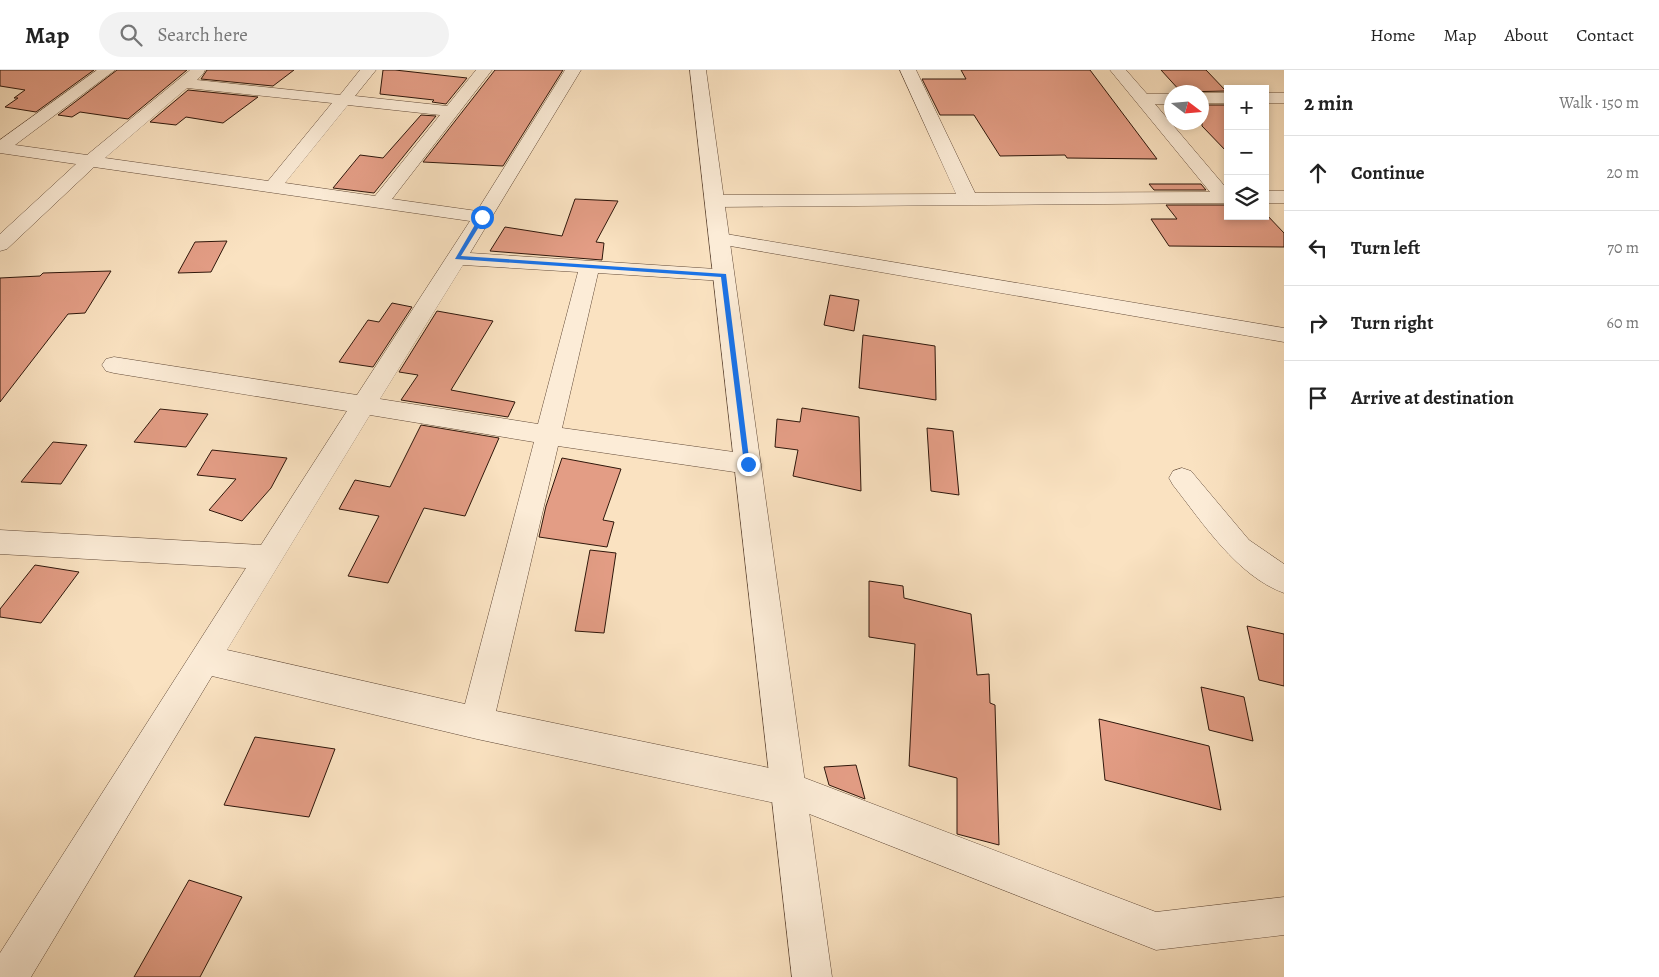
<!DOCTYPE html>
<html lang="en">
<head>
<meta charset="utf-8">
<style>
	body { margin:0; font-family:Alegreya,serif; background:#f2f2f2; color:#222 }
	.controls { position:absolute; right:15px; top:15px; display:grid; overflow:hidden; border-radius:0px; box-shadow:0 2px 8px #0003 }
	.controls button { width:45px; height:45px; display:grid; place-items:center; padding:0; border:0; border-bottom:1px solid #e0e0e0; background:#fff; color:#222; font:25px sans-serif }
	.compass { position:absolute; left:1164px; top:15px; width:45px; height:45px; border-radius:50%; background:#fff; box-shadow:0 2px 8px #0003; rotate:106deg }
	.stop { position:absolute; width:15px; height:15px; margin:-11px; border:4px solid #1a73e8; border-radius:50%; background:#fff }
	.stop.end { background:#1a73e8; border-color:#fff; box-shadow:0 1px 5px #0008 }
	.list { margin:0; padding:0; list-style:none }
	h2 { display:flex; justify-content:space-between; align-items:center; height:65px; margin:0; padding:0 20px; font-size:21px }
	h2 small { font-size:16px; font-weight:400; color:#767676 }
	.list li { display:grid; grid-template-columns:32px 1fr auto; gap:15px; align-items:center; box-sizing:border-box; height:75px; padding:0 20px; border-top:1px solid #e0e0e0 }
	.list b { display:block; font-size:19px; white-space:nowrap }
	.list em { font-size:16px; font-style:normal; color:#767676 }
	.icon { flex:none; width:28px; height:28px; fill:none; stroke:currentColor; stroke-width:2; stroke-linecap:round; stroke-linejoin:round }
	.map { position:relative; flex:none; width:1284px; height:907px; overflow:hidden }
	header { display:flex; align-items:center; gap:30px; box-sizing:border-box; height:70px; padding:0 25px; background:#fff; border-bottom:1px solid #e0e0e0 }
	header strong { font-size:24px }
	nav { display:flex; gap:28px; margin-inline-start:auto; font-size:18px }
	.search { width:350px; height:45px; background:#f2f2f2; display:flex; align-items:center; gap:12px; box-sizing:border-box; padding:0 18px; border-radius:28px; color:#767676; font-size:19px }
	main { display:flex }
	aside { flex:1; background:#fff }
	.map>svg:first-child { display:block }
	.building { fill:#e39d85; stroke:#2f170b }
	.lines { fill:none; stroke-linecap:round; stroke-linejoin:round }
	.minor-casing { stroke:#624a38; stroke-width:1 }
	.tertiary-casing { stroke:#624a38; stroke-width:1 }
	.minor { fill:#fcecd7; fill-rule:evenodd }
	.tertiary { fill:#fcecd7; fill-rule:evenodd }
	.route { fill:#1a73e8 }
</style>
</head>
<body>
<header>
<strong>Map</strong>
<div class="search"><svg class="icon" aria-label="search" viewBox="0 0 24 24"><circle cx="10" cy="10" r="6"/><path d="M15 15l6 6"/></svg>Search here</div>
<nav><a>Home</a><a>Map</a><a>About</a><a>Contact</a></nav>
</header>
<main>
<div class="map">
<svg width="1284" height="907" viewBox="0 0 1284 907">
	<rect width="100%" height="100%" fill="#fae2c1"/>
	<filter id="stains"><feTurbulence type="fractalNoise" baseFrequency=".004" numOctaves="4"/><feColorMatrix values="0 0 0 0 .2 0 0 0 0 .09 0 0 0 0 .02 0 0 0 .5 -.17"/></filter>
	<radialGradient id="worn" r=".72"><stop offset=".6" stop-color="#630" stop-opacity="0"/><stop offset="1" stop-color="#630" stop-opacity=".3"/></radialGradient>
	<g class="building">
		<path d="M0,0H94L36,42L5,37L18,28H14L25,20L0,16Z"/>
		<path d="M117,0H187L128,49L80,42L72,47L58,45Z"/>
		<path d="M207,0H294L273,16L201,9Z"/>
		<path d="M383,0H395L467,8L446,34L432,32L434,30L380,24Z"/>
		<path d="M495,0H563L503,96L423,92Z"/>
		<path d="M961,0H1090L1157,89L1067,88L1065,85L1000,86L974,45H940L922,9H966Z"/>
		<path d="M1161,0H1206L1226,21L1181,22Z"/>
		<path d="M188,20L258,27L223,53L186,47L176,55L150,52Z"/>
		<path d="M1202,35H1228V83L1202,56Z"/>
		<path d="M421,45L436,46L374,123L333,118L360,85L383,88Z"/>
		<path d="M1149,114H1201L1206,120H1154Z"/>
		<path d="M575,129L618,131L596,172L604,173L602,190L490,181L505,157L562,166Z"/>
		<path d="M1166,135H1228V146H1265V143L1284,163V177L1169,176L1151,149H1177Z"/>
		<path d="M227,171L211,202L178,203L195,172Z"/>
		<path d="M111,201L85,243L68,244L0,332V208L40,206L43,203Z"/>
		<path d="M830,225L859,230L854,261L824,255Z"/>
		<path d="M392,233L412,237L373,297L339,292L368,250L379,252Z"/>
		<path d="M437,241L493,251L451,320L515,332L508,347L401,330L418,305L399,302Z"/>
		<path d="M863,265L935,276L936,330L859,318Z"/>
		<path d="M802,338L859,347L861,421L793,406L798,380L775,377L777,349L800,352Z"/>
		<path d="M160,339L208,344L186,377L134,372Z"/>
		<path d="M421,355L499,368L465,446L424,438L388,513L348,506L379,446L339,439L355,410L390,417Z"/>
		<path d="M927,358L953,361L959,425L931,421Z"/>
		<path d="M53,372L87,375L61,414L21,412Z"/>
		<path d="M212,380L287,388L271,418L242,451L209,440L236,409L197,405Z"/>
		<path d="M562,388L621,399L603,450L614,452L607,477L539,467L546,436Z"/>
		<path d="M590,480L616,483L604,563L575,561Z"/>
		<path d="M35,495L79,502L41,553L0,547V539Z"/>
		<path d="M869,511L903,516L904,528L971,544L977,605L989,604L990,633L995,635L999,775L957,764V708L909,696L915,574L869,567Z"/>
		<path d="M1247,556L1284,564V616L1259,610Z"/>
		<path d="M1201,617L1244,627L1253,671L1209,660Z"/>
		<path d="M1099,649L1209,676L1221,740L1105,710Z"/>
		<path d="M255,667L335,679L309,747L224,735Z"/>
		<path d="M856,695L865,729L829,715L824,697Z"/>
		<path d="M189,810L242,827L200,907H134Z"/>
	</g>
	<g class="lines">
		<g class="minor-casing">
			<g id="minor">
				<path d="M97,0H115L15,75L87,85L190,0H205L203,4L197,10L340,25L360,0H376L355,26L447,36L476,0H492L392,129L477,141L565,0H581L470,183L731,200L734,205L731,210L724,211L598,203L562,358L748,384L757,387L761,394L757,401L748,404L558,376L496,641L789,702L1156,842L1284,827V865L1156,880L789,736L477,669L212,606L31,907H0V883L246,498L0,484V460L261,475L347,341L114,303L106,301L102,295L106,289L114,287L357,325L470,151L94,97L7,179L0,181V164L76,94L0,83V70ZM187,18L332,33L268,111L105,88ZM348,35L440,45L375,126L285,113ZM463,195L578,202L538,354L380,329ZM370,345L534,372L465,634L227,580Z"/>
				<path d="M900,0H916L975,123L1210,122L1110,0H1126L1147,24H1172V34H1155L1228,120V133L715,137L708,135L706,131L708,127L715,125L956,124Z"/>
				<rect x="1202" y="23" width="26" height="10"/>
				<rect x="1265" y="23" width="19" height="10"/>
				<rect x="1265" y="121" width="19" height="12"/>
				<path d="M720,163L1284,258V272L713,173L710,169L713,165Z"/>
				<path d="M1182,398L1191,401L1249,470L1284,494V523C1237,506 1203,453 1173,415L1169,408L1173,401Z"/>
			</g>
		</g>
		<g class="tertiary-casing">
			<path id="tertiary" d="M690,0H706L832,907H792Z"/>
		</g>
		<use href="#minor" class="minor"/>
		<use href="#tertiary" class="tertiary"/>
	</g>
	<path class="route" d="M480,146L485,147L461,186L726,204L750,396L748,397L744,394L721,207L455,189Z"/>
	<rect width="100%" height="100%" filter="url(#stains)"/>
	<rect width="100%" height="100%" fill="url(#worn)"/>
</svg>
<div class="controls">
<button>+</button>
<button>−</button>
<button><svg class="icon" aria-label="layers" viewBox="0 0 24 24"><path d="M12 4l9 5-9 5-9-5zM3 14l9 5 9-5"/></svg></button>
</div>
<svg class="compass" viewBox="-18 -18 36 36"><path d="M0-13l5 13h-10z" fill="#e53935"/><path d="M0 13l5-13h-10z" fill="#767676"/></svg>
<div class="stop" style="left:482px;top:147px"></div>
<div class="stop end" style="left:748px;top:394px"></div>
</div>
<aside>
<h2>2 min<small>Walk · 150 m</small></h2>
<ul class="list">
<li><svg class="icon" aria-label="ahead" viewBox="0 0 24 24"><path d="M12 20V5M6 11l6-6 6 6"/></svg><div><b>Continue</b></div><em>20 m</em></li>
<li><svg class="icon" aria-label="left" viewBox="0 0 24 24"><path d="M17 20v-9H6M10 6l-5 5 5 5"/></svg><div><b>Turn left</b></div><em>70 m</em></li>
<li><svg class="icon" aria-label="right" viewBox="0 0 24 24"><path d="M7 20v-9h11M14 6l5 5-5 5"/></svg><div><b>Turn right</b></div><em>60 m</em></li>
<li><svg class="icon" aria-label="arrive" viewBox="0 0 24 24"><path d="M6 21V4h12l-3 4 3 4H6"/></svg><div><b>Arrive at destination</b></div></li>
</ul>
</aside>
</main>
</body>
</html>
